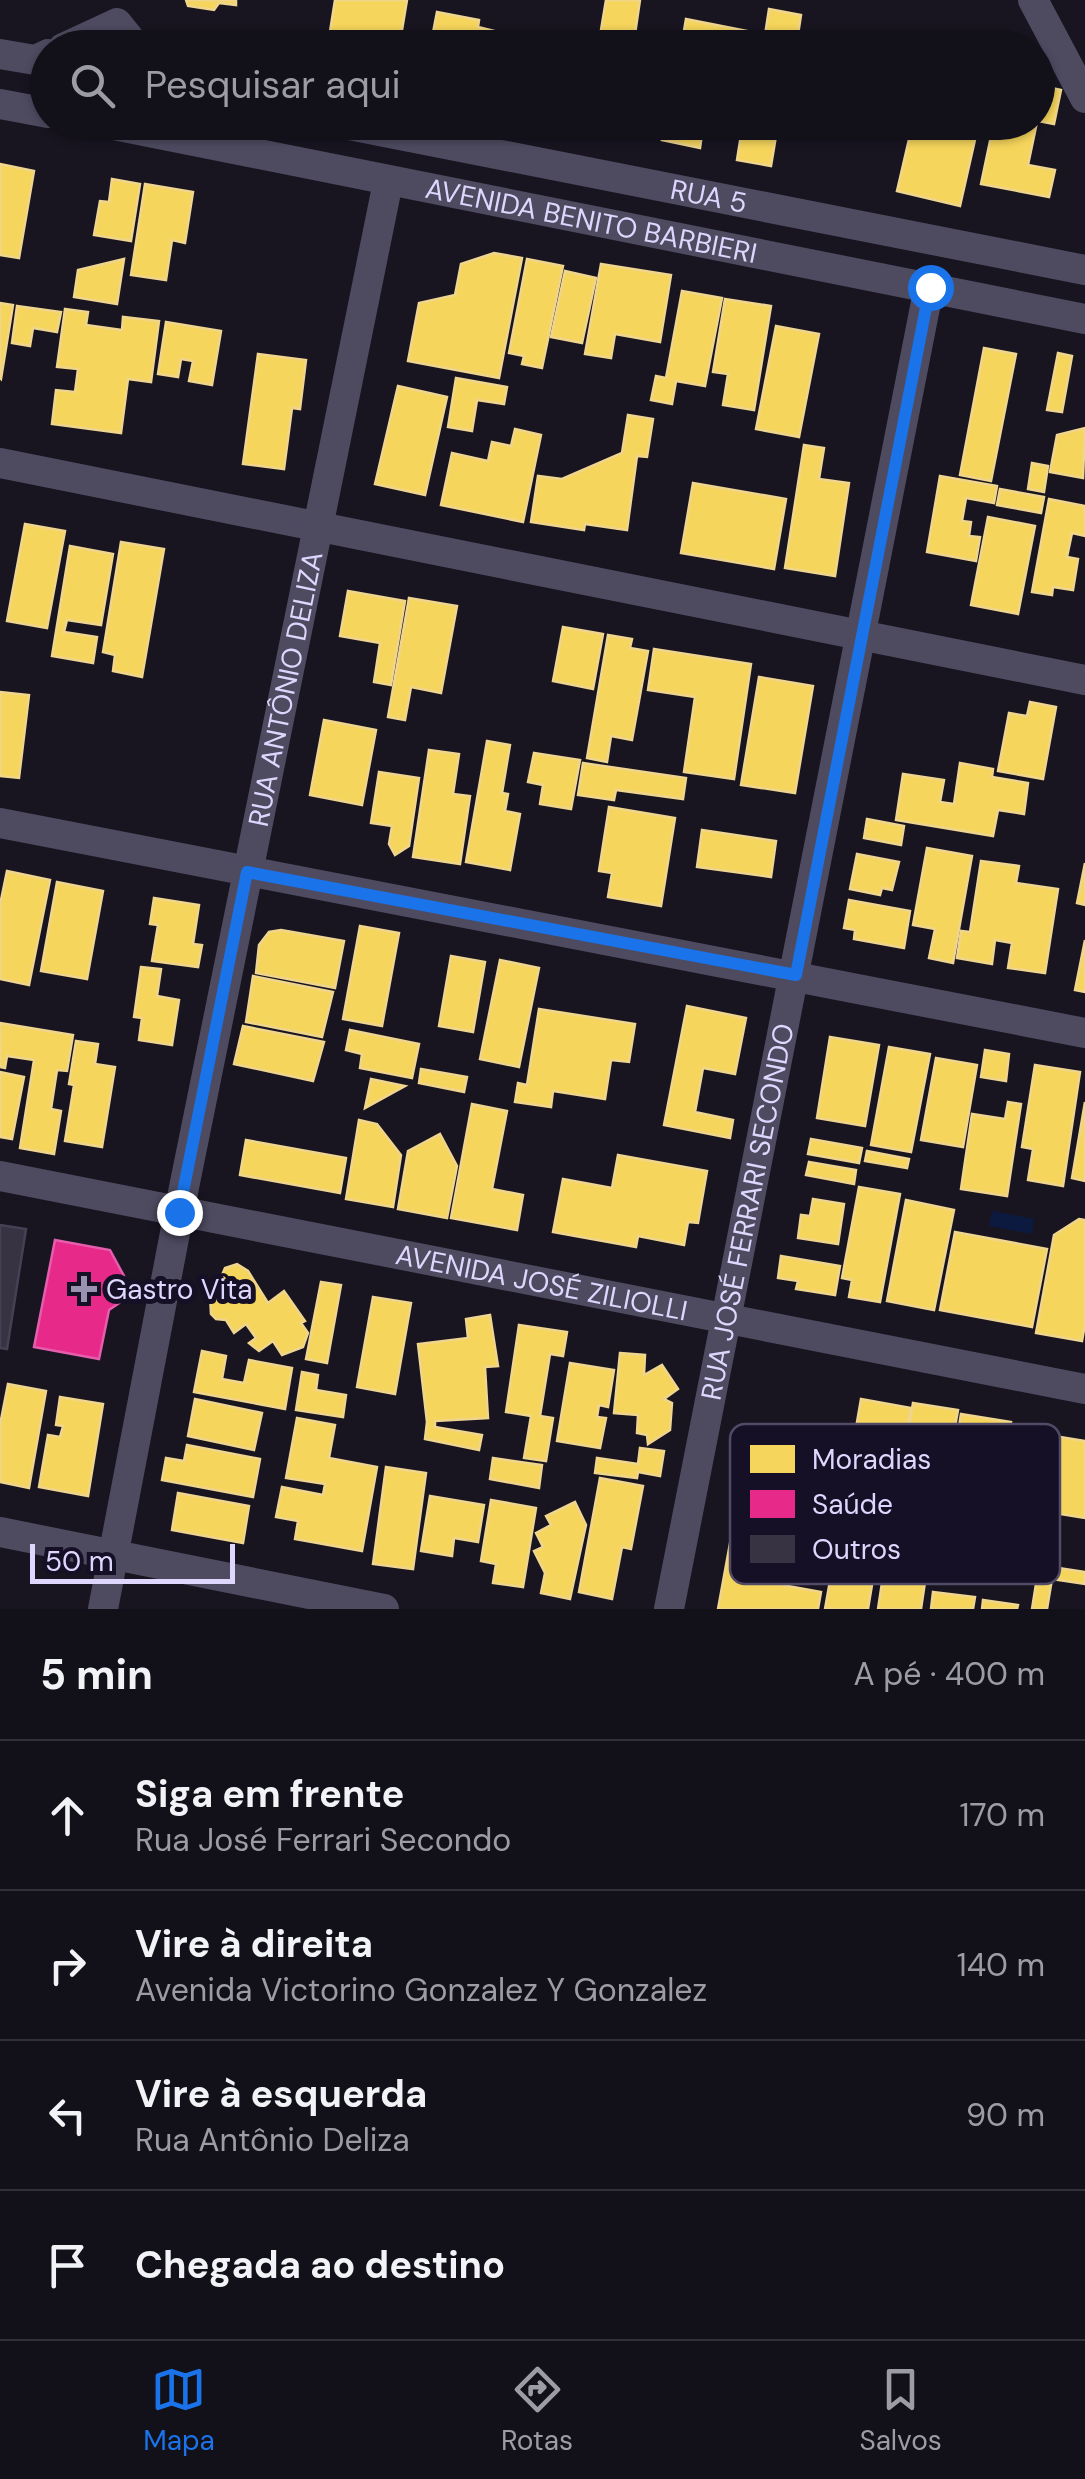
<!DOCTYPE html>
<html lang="pt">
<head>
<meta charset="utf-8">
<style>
	body { margin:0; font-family:"DM Sans",sans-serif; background:#1b1922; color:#f1f3f6 }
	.scale { position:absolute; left:30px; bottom:25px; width:205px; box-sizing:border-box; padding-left:10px; border:5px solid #dfd6fe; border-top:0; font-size:28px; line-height:35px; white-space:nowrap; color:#dfd6fe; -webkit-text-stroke:8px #161026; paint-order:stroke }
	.stop { position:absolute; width:30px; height:30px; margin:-22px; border:8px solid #1a73e8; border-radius:50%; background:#fff }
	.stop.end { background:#1a73e8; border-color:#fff; box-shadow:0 2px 10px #0008 }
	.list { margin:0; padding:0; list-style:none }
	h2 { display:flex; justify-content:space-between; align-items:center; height:130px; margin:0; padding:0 40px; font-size:42px }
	h2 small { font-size:32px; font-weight:400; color:#9c9da2 }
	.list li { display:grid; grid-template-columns:65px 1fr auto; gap:30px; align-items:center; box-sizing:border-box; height:150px; padding:0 40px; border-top:2px solid #313038 }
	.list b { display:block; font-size:38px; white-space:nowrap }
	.list p { margin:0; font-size:32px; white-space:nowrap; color:#9c9da2 }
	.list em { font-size:32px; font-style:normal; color:#9c9da2 }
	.icon { flex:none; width:55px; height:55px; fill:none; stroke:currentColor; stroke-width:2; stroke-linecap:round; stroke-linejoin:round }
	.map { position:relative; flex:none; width:1085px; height:1609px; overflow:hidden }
	.search { position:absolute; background:#121019; box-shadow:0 2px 8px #0004; left:30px; right:30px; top:30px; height:110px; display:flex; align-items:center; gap:25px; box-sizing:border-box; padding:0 35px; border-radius:55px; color:#9c9da2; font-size:38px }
	.sheet { height:730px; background:#121019 }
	nav { display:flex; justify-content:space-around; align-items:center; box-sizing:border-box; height:140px; border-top:2px solid #313038; background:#121019; font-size:28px; color:#9c9da2 }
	nav a { display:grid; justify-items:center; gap:5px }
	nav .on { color:#1a73e8 }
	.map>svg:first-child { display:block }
	.water { fill:#0d1a40 }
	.homes { fill:#f6d55c; stroke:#efd58d; stroke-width:2.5 }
	.health { fill:#e7298a; stroke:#e55dad; stroke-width:2.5 }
	.building { fill:#383343; stroke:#464054; stroke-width:2.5 }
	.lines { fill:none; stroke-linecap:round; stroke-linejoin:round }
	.street { stroke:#4e4b61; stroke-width:30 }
	.route { stroke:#1a73e8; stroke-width:12 }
	.poi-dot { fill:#9992b1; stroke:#161026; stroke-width:4 }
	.labels { text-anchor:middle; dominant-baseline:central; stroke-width:10; stroke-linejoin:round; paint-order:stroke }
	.street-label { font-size:28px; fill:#dfd6fe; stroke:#161026 }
	.poi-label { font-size:28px; fill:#dfd6fe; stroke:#161026; text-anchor:start }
	.key { fill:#161026; stroke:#524b67; stroke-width:2.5 }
	.key-label { font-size:28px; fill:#dfd6fe }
</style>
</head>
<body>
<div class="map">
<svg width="1085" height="1609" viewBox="0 0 1085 1609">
	<rect width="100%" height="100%" fill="#181521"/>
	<path class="water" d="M992,1211L1034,1219L1032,1234L989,1226Z"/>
	<g class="homes">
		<path d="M186,0H236V5L219,3L214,10L188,6Z"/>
		<path d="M335,0H407L399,48L329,38Z"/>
		<path d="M606,0H640L633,48H598Z"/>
		<path d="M769,9L801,15L796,48H763Z"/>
		<path d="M437,12L479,20L478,27L494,31L491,48H430Z"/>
		<path d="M686,19L747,31L744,48H681Z"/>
		<path d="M1038,85L1061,90L1054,124L1038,121Z"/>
		<path d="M613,122H647L644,138L620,134Z"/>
		<path d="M666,122H716L715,129L703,127L700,148L662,140Z"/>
		<path d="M743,122H810L808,135L777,130L771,166L737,160Z"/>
		<path d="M913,122H979L960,206L897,191Z"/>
		<path d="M994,122H1037L1028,165L1055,170L1049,197L981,184Z"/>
		<path d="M0,164L34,171L19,258L0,255Z"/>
		<path d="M112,179L140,184L131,241L94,235L100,201L109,202Z"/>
		<path d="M145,184L193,192L185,243L172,240L166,280L131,275Z"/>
		<path d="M494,253L522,258L499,378L408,361L419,303L455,295L461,264Z"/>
		<path d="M124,259L117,304L74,297L78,270Z"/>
		<path d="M527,259L563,266L542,368L522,364L524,356L509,353Z"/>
		<path d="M601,264L671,275L660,342L615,334L611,358L585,354Z"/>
		<path d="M565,271L596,278L582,343L551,337Z"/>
		<path d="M682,291L722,298L705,386L676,381L672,404L651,400L656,376L666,378Z"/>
		<path d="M725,299L771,306L754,410L723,405L728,374L713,372Z"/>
		<path d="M0,303L13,305L1,379L0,378Z"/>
		<path d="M17,306L61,312L57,332L33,328L30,346L12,343Z"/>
		<path d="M65,309L88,312L86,325L122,330L123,317L159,321L151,382L128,379L121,433L52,424L56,390L75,392L78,369L57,367Z"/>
		<path d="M166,322L221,331L212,385L189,381L193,361L181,359L178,377L158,374Z"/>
		<path d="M776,326L819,334L799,437L756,429Z"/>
		<path d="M984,348L1016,354L991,481L960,475Z"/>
		<path d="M1058,353L1072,356L1062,412L1047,410Z"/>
		<path d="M258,354L306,360L300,409L292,408L284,469L243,464Z"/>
		<path d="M456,378L507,387L504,404L477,400L472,431L448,427Z"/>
		<path d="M398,386L447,397L425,495L375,484Z"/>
		<path d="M628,415L653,419L647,457L637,456L627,530L585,524L584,530L531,522L538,476L562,479L622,453Z"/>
		<path d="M1085,428L1083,478L1050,472L1057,435Z"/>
		<path d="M515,429L541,435L523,522L441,505L452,453L488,461L492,442L511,446Z"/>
		<path d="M804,445L824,448L819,479L849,483L835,576L785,568Z"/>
		<path d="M1032,463L1048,466L1044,492L1028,489Z"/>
		<path d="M940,476L997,486L994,503L966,498L962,521L971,522L969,536L980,537L976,561L927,552Z"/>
		<path d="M693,483L786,499L774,569L681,553Z"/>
		<path d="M1000,489L1044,497L1041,513L997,505Z"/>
		<path d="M1049,499L1085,506V536L1072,533L1067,557L1078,559L1073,590L1053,587L1052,595L1032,592Z"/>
		<path d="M988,517L1035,526L1018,614L971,605Z"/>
		<path d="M25,524L65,531L47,628L7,621Z"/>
		<path d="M121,542L164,549L142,677L113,671L115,655L103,652Z"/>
		<path d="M70,546L113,554L101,625L67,620L64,632L97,637L93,663L52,656Z"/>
		<path d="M348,591L405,601L391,685L374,682L380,643L340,636Z"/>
		<path d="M409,598L457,606L441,693L411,687L405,720L388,717Z"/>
		<path d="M563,627L603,634L593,689L553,681Z"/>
		<path d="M608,635L632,639L630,648L648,651L632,740L611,736L607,762L587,758Z"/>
		<path d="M654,649L751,664L734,779L684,772L695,697L648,690Z"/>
		<path d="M759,677L813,686L795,793L741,785Z"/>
		<path d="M0,692L29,695L19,778L0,776Z"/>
		<path d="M1030,702L1056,707L1043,779L998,771L1009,713L1027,716Z"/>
		<path d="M324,720L376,730L362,805L310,795Z"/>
		<path d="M487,741L510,745L502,793L508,794L505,811L520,814L510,870L466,862Z"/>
		<path d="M429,750L459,754L453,794L470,796L460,864L413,857Z"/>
		<path d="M534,753L580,760L571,809L540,804L543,785L528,782Z"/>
		<path d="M583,763L686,778L683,799L616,790L614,800L578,795Z"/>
		<path d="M960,763L993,769L992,777L1028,783L1024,814L998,810L993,836L896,820L903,774L944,780L940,802L954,804Z"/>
		<path d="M379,772L419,778L409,846L395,855L389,844L392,826L371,823Z"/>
		<path d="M609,807L675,818L661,906L608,897L612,873L599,871Z"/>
		<path d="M867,819L904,826L901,845L864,838Z"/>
		<path d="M702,830L776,841L771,877L697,867Z"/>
		<path d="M927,848L972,856L953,963L929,958L935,929L913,925Z"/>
		<path d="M857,854L899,862L892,890L882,888L880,895L850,889Z"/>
		<path d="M981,861L1019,866L1016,883L1058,889L1045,973L1008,968L1012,943L995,940L992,964L957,958L961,931L970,932Z"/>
		<path d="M1085,863V905L1077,903Z"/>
		<path d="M7,871L50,880L29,985L0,979V905Z"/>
		<path d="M57,882L103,891L87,979L41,971Z"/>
		<path d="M154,898L199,905L193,944L202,945L198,967L152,961L158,925L150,924Z"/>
		<path d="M849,900L910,911L904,948L854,939L855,930L844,928Z"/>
		<path d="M360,926L399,933L382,1026L343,1019Z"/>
		<path d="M281,930L344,941L335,988L256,973L259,945L269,932Z"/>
		<path d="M1085,940V992L1075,990Z"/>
		<path d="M451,956L485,962L473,1032L439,1026Z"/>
		<path d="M500,960L539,968L519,1067L480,1059Z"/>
		<path d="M141,967L161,969L157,996L179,1000L172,1045L139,1040L142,1018L134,1017Z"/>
		<path d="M253,976L333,992L322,1037L246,1022Z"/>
		<path d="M687,1006L746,1018L735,1074L703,1068L695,1112L733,1120L730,1138L664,1125Z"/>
		<path d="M539,1009L635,1024L629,1062L611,1060L605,1099L553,1091L551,1107L515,1102L518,1083L527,1085Z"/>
		<path d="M0,1023L73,1035L67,1071L57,1070L51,1109L61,1111L54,1154L20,1148L34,1060L7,1056L5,1068L0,1067Z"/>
		<path d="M243,1026L324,1042L313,1081L234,1064Z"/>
		<path d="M350,1030L419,1044L412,1078L360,1068L362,1054L346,1050Z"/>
		<path d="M830,1037L879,1045L865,1126L817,1118Z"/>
		<path d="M76,1041L98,1044L95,1064L115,1067L102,1147L65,1141L74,1085L69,1084Z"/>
		<path d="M889,1047L930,1054L911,1152L871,1145Z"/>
		<path d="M985,1050L1009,1054L1006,1081L981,1077Z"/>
		<path d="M936,1058L977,1065L963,1147L921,1140Z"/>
		<path d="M1035,1065L1080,1072L1063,1186L1028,1180L1033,1149L1022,1147Z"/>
		<path d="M421,1069L467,1077L464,1092L419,1083Z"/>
		<path d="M0,1072L24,1077L12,1139L0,1137Z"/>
		<path d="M371,1079L405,1086L365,1108Z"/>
		<path d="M1008,1102L1021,1104L1007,1196L961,1189L972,1114L1005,1119Z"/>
		<path d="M1085,1102V1181L1072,1178Z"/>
		<path d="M472,1104L507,1111L492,1189L523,1195L517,1230L451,1218Z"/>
		<path d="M359,1120L377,1124L401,1155L393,1207L346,1199Z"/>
		<path d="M440,1134L457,1166L447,1218L398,1209L408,1151Z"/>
		<path d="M811,1139L862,1148L859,1163L808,1154Z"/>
		<path d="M246,1140L346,1158L340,1193L240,1175Z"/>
		<path d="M867,1151L909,1159L907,1168L865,1161Z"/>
		<path d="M618,1155L707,1171L698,1223L688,1222L684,1245L638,1236L636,1247L553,1232L563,1179L612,1188Z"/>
		<path d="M809,1162L856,1170L854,1184L806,1175Z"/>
		<path d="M859,1187L900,1194L880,1302L849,1297L852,1280L842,1278Z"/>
		<path d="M813,1199L844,1204L838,1244L798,1238L801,1215L810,1216Z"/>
		<path d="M906,1200L954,1210L934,1310L887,1301Z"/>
		<path d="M1079,1219L1085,1220V1324L1082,1341L1036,1333L1054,1235Z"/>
		<path d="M955,1232L1047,1249L1032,1327L940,1310Z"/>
		<path d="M781,1256L840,1266L835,1295L796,1289L798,1281L778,1278Z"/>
		<path d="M237,1264L248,1271L268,1303L284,1291L305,1321L301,1323L308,1333L303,1347L282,1355L273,1341L259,1351L249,1343L256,1338L246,1324L234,1333L226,1320L216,1319L211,1314L210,1294L224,1284L222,1275L225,1268Z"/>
		<path d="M321,1282L341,1285L327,1363L306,1359Z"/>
		<path d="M373,1297L411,1303L395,1394L357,1387Z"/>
		<path d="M490,1315L498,1366L485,1367L488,1418L435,1421V1427L482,1435L479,1450L425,1439L427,1422L418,1344L468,1338L466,1319Z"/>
		<path d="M519,1325L567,1332L563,1356L550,1354L540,1416L553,1418L546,1461L524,1458L531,1416L506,1412Z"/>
		<path d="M202,1351L226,1356L222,1379L244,1383L249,1360L292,1368L285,1409L194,1392Z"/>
		<path d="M620,1353L645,1355L644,1375L662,1365L678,1389L664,1399L672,1403L670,1430L648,1444L647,1435L637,1433L638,1415L614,1413Z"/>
		<path d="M570,1363L614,1370L608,1407L599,1405L597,1417L606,1418L600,1448L557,1441Z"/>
		<path d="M302,1372L318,1375L316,1390L346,1395L343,1417L296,1410Z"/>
		<path d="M8,1384L46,1391L29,1488L0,1482V1425Z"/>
		<path d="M60,1397L103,1404L88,1496L39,1487L48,1435L60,1437L63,1426L56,1425Z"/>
		<path d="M195,1399L262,1413L254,1450L188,1436Z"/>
		<path d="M861,1399L911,1408L901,1465L894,1464L887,1511L843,1503Z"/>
		<path d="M913,1403L958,1410L944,1490L914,1507L896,1504Z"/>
		<path d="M961,1414L1011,1422L990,1551L965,1547L972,1504L947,1500Z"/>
		<path d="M297,1418L335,1425L329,1458L377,1467L362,1551L295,1539L298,1521L276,1517L282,1487L323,1495L325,1484L286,1478Z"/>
		<path d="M1012,1429L1085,1441V1518L1036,1510L1034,1523L998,1517Z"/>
		<path d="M187,1445L260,1459L253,1497L162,1480L166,1458L184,1461Z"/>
		<path d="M640,1448L664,1451L660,1476L638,1472L637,1478L595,1473L597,1458L638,1464Z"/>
		<path d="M493,1458L542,1465L539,1488L490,1479Z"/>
		<path d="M386,1467L426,1473L413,1569L373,1564Z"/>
		<path d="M600,1478L643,1486L631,1549L622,1547L612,1599L579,1592Z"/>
		<path d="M178,1493L249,1506L243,1543L172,1530Z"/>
		<path d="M430,1496L484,1505L478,1542L454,1538L452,1556L421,1551Z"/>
		<path d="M491,1500L536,1508L523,1587L493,1583L496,1564L481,1561Z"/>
		<path d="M575,1502L586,1525L570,1599L541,1593L545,1573L534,1551L543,1547L536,1533L551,1525L546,1516Z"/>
		<path d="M735,1516L788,1525L777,1584L821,1592L818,1609H718Z"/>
		<path d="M837,1541L878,1549L868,1609H825Z"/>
		<path d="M1039,1565L1085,1572V1584L1052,1579L1047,1609H1032Z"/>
		<path d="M883,1576L925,1582L921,1609H878Z"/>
		<path d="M933,1592L975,1597L973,1609H931Z"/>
		<path d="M983,1600L1018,1605L1017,1609H982Z"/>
	</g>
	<path class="health" d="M55,1240L110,1250L124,1276L122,1301L109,1310L99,1359L34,1347Z"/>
	<path class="building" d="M0,1225L26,1229L7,1349L0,1348Z"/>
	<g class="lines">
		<g class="street">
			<path d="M1033,0L1085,98"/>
			<path d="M63,48L117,23L137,48"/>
			<path d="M0,54L35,60L48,54"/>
			<path d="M0,104L48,113"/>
			<path id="s1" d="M99,122L1085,319"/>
			<path id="s2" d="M334,122L1085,270"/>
			<path d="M0,463L1085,680"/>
			<path d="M0,823L1085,1033"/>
			<path id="s3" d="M0,1176L1085,1389"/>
			<path d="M0,1532L384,1609"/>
			<path id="s4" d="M103,1609L179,1212L388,182"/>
			<path id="s5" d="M669,1609L929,287"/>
		</g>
	</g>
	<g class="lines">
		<path class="route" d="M179,1212L247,872L796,975L930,287"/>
	</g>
	<path class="poi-dot" d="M79 1274h10v10h10v10h-10v10h-10v-10h-10v-10h10z"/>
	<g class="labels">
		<g class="street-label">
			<text stroke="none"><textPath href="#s2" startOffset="382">RUA 5</textPath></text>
			<text stroke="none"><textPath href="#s1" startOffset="502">AVENIDA BENITO BARBIERI</textPath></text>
			<text stroke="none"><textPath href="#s4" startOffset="938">RUA ANTÔNIO DELIZA</textPath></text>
			<text stroke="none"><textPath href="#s5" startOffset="405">RUA JOSÉ FERRARI SECONDO</textPath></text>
			<text stroke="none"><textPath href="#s3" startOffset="552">AVENIDA JOSÉ ZILIOLLI</textPath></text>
		</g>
		<g class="poi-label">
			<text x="106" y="1289">Gastro Vita</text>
		</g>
	</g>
	<rect x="730" y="1424" width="330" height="160" rx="15" class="key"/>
	<rect x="750" y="1445" width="45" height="28" fill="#f6d55c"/>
	<rect x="750" y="1490" width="45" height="28" fill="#e7298a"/>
	<rect x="750" y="1535" width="45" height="28" fill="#383343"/>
	<g class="key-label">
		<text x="812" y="1469">Moradias</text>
		<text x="812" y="1514">Saúde</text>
		<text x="812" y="1559">Outros</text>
	</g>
</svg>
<div class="scale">50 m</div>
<div class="stop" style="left:930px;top:287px"></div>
<div class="stop end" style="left:179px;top:1212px"></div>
<div class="search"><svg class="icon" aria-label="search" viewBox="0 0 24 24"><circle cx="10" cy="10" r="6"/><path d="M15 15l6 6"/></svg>Pesquisar aqui</div>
</div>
<section class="sheet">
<h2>5 min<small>A pé · 400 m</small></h2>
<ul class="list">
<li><svg class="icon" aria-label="ahead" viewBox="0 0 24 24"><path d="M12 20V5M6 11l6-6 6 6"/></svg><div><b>Siga em frente</b><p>Rua José Ferrari Secondo</p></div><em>170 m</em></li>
<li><svg class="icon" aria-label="right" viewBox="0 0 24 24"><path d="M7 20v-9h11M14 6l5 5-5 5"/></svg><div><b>Vire à direita</b><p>Avenida Victorino Gonzalez Y Gonzalez</p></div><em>140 m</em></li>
<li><svg class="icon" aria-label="left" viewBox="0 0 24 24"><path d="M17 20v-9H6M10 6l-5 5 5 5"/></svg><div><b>Vire à esquerda</b><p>Rua Antônio Deliza</p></div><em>90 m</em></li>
<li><svg class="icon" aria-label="arrive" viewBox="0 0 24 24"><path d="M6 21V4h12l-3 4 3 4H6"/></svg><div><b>Chegada ao destino</b></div></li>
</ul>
</section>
<nav>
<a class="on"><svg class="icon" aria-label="map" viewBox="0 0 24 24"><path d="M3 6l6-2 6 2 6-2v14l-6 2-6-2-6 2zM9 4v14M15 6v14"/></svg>Mapa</a>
<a><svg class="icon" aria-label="directions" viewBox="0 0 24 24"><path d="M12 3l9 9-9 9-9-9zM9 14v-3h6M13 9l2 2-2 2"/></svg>Rotas</a>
<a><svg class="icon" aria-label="saved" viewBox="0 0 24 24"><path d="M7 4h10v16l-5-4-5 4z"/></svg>Salvos</a>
</nav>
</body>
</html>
